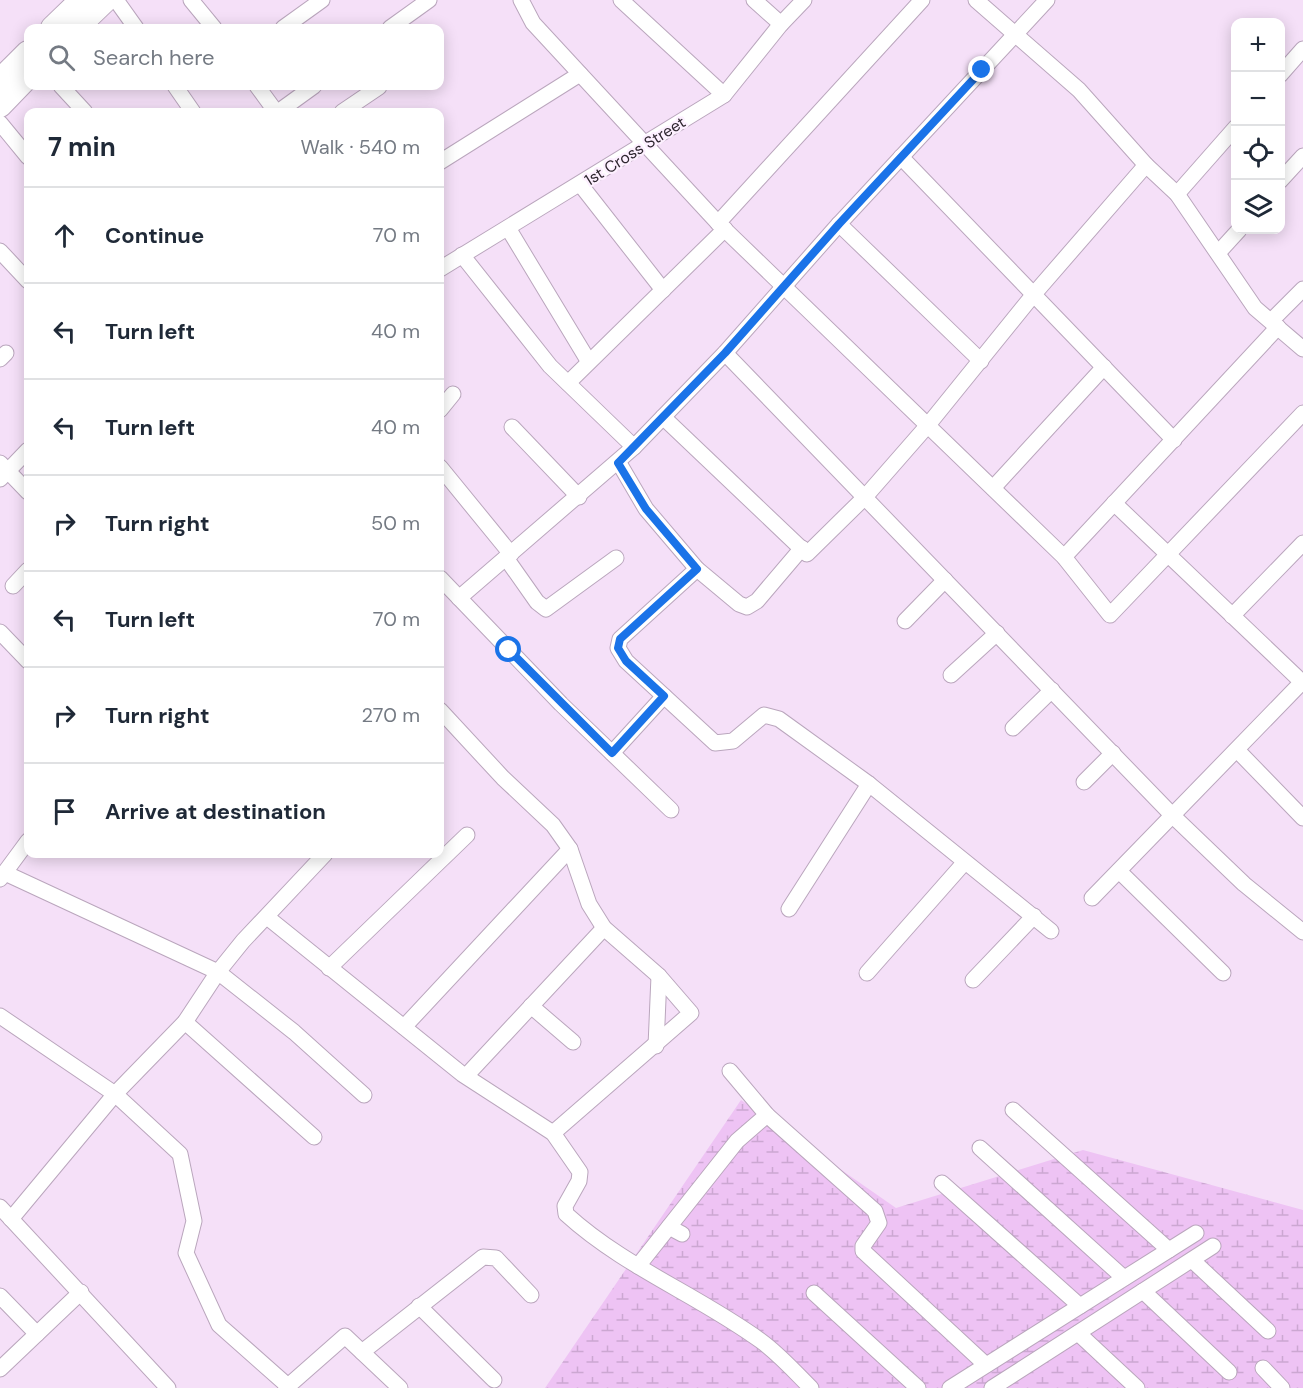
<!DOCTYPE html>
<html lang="en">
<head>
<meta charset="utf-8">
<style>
	body { margin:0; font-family:"DM Sans",sans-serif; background:#f2f2f3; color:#1f2937 }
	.controls { position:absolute; right:18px; top:18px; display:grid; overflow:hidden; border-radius:12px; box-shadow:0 3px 15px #0003 }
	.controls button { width:54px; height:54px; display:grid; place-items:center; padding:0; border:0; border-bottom:2px solid #e0e1e3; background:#fff; color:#1f2937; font:30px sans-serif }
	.stop { position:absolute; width:18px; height:18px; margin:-14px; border:4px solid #1a73e8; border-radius:50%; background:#fff }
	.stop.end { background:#1a73e8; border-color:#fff; box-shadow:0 2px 6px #0008 }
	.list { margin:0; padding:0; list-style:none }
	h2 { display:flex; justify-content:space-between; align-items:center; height:78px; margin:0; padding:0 24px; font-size:26px }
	h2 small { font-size:20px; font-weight:400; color:#747a83 }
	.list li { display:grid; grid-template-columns:39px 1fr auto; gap:18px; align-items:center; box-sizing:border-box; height:96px; padding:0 24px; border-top:2px solid #e0e1e3 }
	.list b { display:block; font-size:22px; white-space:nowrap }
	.list em { font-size:20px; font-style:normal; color:#747a83 }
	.icon { flex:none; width:33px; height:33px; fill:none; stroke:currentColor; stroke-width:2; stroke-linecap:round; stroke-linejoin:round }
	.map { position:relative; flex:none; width:1303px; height:1388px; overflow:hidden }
	.search { position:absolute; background:#fff; box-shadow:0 3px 15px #0003; left:24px; top:24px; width:420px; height:66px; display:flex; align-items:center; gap:15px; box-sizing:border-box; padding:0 21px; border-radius:12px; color:#747a83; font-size:22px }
	.panel { position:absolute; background:#fff; box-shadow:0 3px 15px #0003; left:24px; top:108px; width:420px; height:750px; border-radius:12px }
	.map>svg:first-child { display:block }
	.wetland { fill:url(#wetland-marsh) }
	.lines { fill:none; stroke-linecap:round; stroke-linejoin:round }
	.street-casing { stroke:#baa6bd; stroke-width:17 }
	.primary-casing { stroke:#baa6bd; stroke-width:26 }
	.street { stroke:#fff; stroke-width:15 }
	.primary { stroke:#fff; stroke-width:24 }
	.route { stroke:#1a73e8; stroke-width:8 }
	.labels { text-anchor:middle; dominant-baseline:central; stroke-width:4.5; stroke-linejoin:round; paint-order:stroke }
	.street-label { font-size:16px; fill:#2e262f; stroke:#fdf0ff }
</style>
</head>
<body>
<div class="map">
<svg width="1303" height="1388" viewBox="0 0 1303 1388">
	<defs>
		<pattern id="wetland-marsh" width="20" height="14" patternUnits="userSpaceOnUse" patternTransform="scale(1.5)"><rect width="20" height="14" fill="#eec3f4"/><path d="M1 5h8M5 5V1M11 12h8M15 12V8" fill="none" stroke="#cca7d2"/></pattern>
	</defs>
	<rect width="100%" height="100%" fill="#f5e0f8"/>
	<path class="wetland" d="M741,1100L896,1208L1083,1150L1303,1210V1388H545Z"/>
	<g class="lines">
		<g class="street-casing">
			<g id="street">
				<path d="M116,0L136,28"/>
				<path d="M191,0L214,28"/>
				<path d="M521,0L533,23L718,223L1064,557L1110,615L1303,413"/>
				<path d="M621,0L724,95"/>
				<path d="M754,0L781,24"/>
				<path d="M976,0L1079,90L1146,165L1177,194L1255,308L1303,349"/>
				<path d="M283,28L322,0"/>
				<path d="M390,28L429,0"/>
				<path d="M1280,75L1303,49"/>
				<path d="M61,86L85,112"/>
				<path d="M175,86L193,112"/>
				<path d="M257,86L276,112"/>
				<path d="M278,112L314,86"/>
				<path d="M342,112L379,87"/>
				<path d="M0,123L28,157"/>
				<path d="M901,157L1174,440"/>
				<path d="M440,162L580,74"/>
				<path d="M1280,181L1303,156"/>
				<path d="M580,184L663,290"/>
				<path d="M1177,194L1236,127"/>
				<path d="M718,223L922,0"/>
				<path d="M839,224L981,361"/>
				<path d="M508,228L589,362"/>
				<path d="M0,251L28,281"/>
				<path d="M1218,253L1239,230"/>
				<path d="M462,255L550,366L634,447"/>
				<path d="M440,269L724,95L781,24L804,0"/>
				<path d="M1271,321L1303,289"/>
				<path d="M725,353L1173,816L1244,884L1303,932"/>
				<path d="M0,359L6,353"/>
				<path d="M568,383L725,229"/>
				<path d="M440,410L453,394"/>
				<path d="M663,417L807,554L865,497L928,425L1034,294L1146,165"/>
				<path d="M512,427L579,497"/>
				<path d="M0,463L28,492"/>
				<path d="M619,463L646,509L697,569L739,604L747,607L757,601L802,548"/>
				<path d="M440,467L511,554"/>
				<path d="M0,479L28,450"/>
				<path d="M993,488L1104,367"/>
				<path d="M1114,503L1303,683"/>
				<path d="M1064,557L1278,327"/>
				<path d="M506,558L537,602L546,609L616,558"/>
				<path d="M697,569L620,639L618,648L626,661L715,743L733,741L764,715L779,719L869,784L1051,931"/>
				<path d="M440,578L561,704L671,810"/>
				<path d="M13,586L28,570"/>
				<path d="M459,598L634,447L725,353L839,224L1047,0"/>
				<path d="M1232,616L1303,543"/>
				<path d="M905,621L945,580"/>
				<path d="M0,632L28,661"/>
				<path d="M951,675L997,633"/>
				<path d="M440,710L503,778L553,825L570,849L589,904L604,928L659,976L691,1013L553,1133"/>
				<path d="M1013,728L1052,690"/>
				<path d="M1237,750L1303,818"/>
				<path d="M612,753L664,696"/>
				<path d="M1084,782L1113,753"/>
				<path d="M1119,871L1223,973"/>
				<path d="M5,873L218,972L294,1032L364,1095"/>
				<path d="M0,879L28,841"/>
				<path d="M1092,898L1303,681"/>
				<path d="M789,909L869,784"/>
				<path d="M267,917L462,1074L553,1133L580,1172L579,1181L565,1206L566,1214C624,1267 698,1295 761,1341C779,1354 795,1372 811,1388"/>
				<path d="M329,968L467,835"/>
				<path d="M867,973L964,863"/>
				<path d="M973,980L1034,916"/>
				<path d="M531,1006L573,1042"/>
				<path d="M0,1016L115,1094L180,1154L194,1221L186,1253L219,1325L288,1386"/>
				<path d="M185,1022L314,1137"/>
				<path d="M404,1027L570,849"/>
				<path d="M656,1046L659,976"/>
				<path d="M730,1071L767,1115L875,1211L879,1223L863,1246V1251L986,1365"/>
				<path d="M466,1076L604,928"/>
				<path d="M1013,1110L1169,1250"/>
				<path d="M980,1148L1124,1278"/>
				<path d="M942,1183L1080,1306"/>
				<path d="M0,1207L168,1388"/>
				<path d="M11,1219L115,1094L185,1022L218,972L243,941L325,854"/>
				<path d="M669,1227L682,1234"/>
				<path d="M1192,1260L1268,1331"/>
				<path d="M638,1266L737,1141L767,1115"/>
				<path d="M1143,1291L1229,1372"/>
				<path d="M814,1293L918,1388"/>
				<path d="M0,1296L37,1334"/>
				<path d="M419,1306L494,1380"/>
				<path d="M1078,1333L1137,1388"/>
				<path d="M362,1352L483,1257L496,1258L531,1295"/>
				<path d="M1263,1368L1282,1388"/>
				<path d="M0,1369L81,1292"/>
				<path d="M286,1388L345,1336L400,1388"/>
				<path d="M950,1388L1196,1233"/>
				<path d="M992,1388L1213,1246"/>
			</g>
		</g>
		<g class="primary-casing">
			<g id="primary">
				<path d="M53,28L82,0"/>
				<path d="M76,28L105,0"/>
				<path d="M0,81L28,53"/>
				<path d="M0,105L28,76"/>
			</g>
		</g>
		<use href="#street" class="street"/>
		<use href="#primary" class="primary"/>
	</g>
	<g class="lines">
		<path class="route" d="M509,650L612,753L664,696L626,661L618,648L620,639L697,569L646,509L618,463L725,353L839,224L982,70"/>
	</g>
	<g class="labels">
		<g class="street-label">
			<text transform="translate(635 151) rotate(-32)">1st Cross Street</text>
		</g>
	</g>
</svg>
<div class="controls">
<button>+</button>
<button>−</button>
<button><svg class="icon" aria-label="locate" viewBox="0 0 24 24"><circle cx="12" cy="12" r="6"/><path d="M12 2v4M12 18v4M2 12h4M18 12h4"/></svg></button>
<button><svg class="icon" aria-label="layers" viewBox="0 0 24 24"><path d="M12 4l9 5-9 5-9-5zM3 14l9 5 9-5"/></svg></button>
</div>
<div class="stop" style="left:509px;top:650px"></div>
<div class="stop end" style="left:982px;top:70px"></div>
<div class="search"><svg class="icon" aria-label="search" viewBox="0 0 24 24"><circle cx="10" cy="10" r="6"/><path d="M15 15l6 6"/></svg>Search here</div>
<section class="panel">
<h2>7 min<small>Walk · 540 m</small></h2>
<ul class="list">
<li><svg class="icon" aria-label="ahead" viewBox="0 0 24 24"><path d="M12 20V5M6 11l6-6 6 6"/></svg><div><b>Continue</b></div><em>70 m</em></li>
<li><svg class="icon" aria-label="left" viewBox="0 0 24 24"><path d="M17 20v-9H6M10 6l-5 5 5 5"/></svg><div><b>Turn left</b></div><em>40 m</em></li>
<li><svg class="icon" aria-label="left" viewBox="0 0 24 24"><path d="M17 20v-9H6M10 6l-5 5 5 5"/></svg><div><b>Turn left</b></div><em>40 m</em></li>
<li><svg class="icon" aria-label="right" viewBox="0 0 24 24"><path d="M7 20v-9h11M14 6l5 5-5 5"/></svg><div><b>Turn right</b></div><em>50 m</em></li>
<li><svg class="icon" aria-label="left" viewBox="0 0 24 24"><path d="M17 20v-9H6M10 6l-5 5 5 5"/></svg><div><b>Turn left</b></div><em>70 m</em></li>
<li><svg class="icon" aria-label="right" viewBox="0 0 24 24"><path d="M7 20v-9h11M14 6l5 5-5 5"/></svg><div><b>Turn right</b></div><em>270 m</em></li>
<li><svg class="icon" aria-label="arrive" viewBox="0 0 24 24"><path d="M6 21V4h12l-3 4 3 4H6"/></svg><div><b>Arrive at destination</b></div></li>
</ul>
</section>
</div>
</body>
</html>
